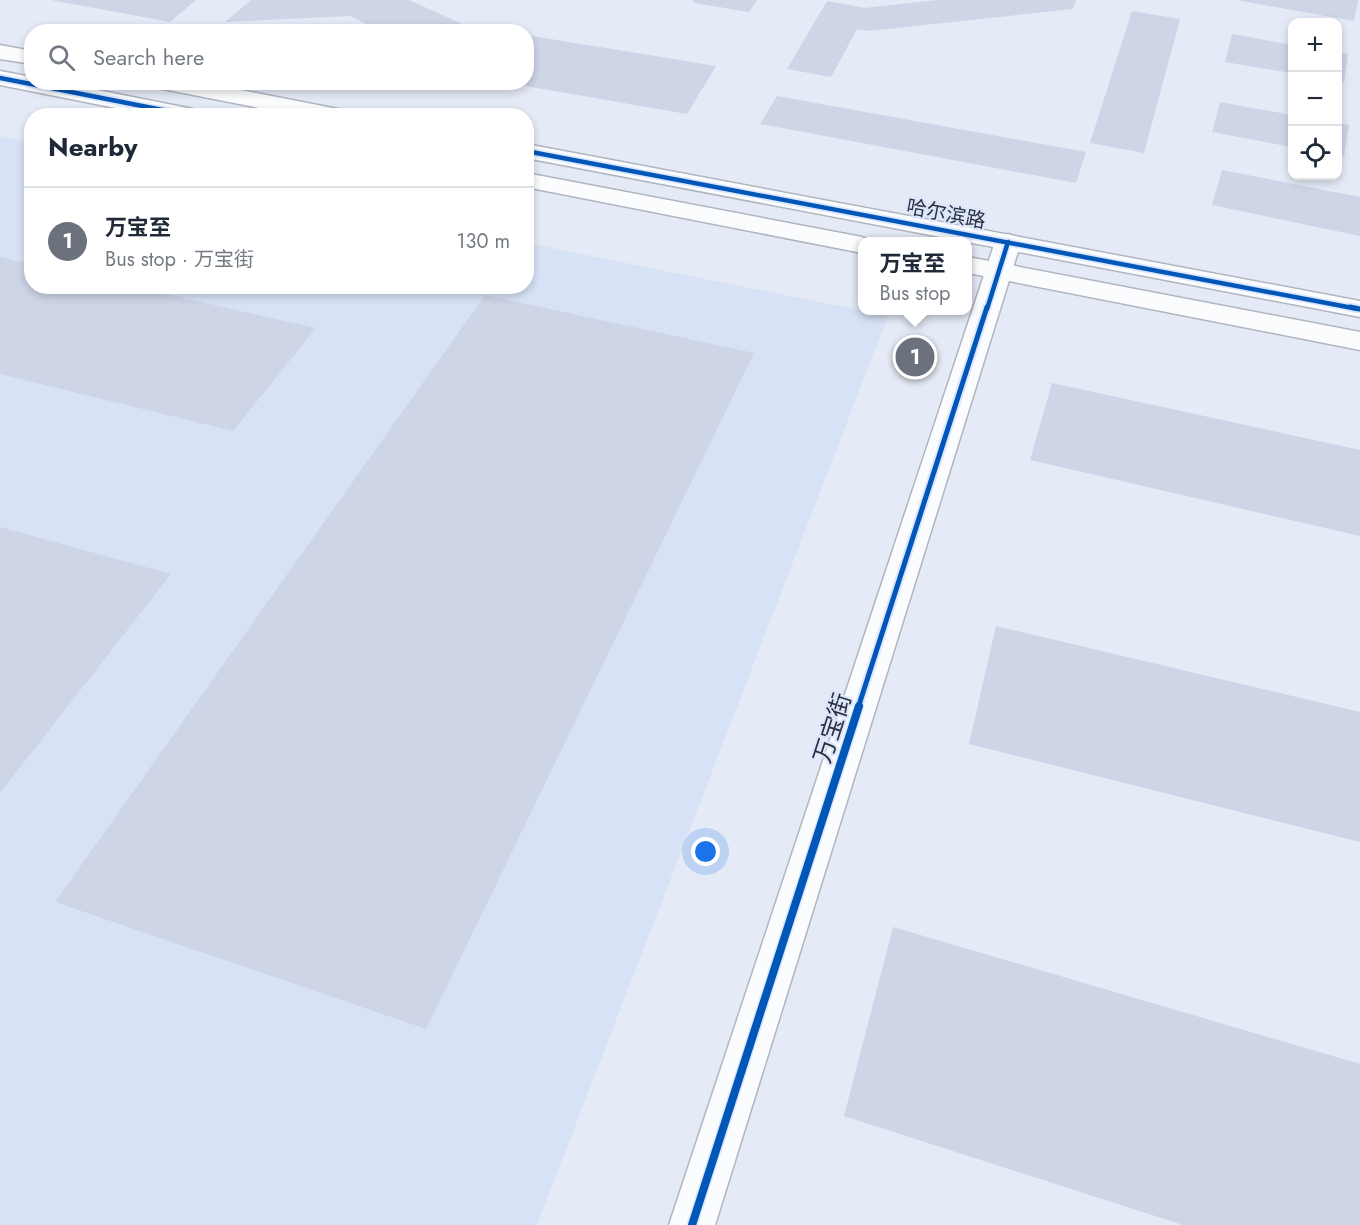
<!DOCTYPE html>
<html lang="en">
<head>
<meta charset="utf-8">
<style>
	body { margin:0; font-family:Jost,"Noto Sans SC",sans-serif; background:#f6f6f7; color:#1f2937 }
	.controls { position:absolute; right:18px; top:18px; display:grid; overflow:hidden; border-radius:12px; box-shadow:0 3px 9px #0003 }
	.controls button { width:54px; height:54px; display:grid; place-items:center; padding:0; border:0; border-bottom:2px solid #e0e1e3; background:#fff; color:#1f2937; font:30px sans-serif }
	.you { position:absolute; left:706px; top:852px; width:21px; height:21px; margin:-15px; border:4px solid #fff; border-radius:50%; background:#1a73e8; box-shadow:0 0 0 9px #1a73e833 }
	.badge { display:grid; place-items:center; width:39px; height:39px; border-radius:50%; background:#6c727d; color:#fff; font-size:20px; font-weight:700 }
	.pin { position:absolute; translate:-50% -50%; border:3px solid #fff; box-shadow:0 2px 6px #0006 }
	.popup { position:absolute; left:858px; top:237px; width:114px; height:78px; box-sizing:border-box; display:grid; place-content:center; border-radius:12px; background:#fff; filter:drop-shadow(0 2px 4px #0005); font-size:20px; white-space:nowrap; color:#747a83 }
	.popup b { font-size:22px; color:#1f2937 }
	.popup::after { content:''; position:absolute; left:50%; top:100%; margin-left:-12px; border:12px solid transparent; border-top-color:#fff }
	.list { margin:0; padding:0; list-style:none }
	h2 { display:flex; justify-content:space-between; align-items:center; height:78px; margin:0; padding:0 24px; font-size:26px }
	h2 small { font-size:20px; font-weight:400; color:#747a83 }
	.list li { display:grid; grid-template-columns:39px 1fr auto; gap:18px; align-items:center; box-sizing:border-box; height:108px; padding:0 24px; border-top:2px solid #e0e1e3 }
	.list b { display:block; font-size:22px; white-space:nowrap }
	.list p { margin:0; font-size:20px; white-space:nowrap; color:#747a83 }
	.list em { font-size:20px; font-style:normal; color:#747a83 }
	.icon { flex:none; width:33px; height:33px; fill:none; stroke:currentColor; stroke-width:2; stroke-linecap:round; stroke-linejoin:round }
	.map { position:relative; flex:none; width:1360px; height:1225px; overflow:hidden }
	.search { position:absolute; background:#fff; box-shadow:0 3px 9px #0003; left:24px; top:24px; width:510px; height:66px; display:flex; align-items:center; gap:15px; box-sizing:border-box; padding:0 21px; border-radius:24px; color:#747a83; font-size:22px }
	.panel { position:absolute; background:#fff; box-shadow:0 3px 9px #0003; left:24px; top:108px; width:510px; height:186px; border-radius:24px }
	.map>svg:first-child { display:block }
	.built { fill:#d8e2f7 }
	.building { fill:#cdd5e7 }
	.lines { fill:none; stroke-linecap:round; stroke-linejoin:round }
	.street-casing { stroke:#b0b5c0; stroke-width:3 }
	.secondary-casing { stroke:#b0b5c0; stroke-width:3 }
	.street { fill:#fbfcfe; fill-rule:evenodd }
	.secondary { fill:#fbfcfe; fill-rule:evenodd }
	.cycleway-far2-casing { stroke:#dce6fe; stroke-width:8 }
	.cycleway-far1-casing { stroke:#dce6fe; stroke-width:9 }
	.cycleway-casing { stroke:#dce6fe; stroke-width:11 }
	.cycleway-far2 { stroke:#0057b8; stroke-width:4.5 }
	.cycleway-far1 { stroke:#0057b8; stroke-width:5 }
	.cycleway { stroke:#0057b8; stroke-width:8 }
	.labels { text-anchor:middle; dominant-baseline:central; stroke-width:4.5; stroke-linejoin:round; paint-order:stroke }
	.far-street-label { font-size:20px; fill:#2c313c; stroke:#dce6fe }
	.street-label { font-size:24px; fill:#2c313c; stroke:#dce6fe }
</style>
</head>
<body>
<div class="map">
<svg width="1360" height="1225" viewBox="0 0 1360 1225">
	<rect width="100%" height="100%" fill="#e4eaf6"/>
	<path class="built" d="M0,136L31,143L32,286H526L527,243L888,316L537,1225H0Z"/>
	<g class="building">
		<path d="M51,0H196L170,22Z"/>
		<path d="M251,0H409L471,28L469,32H382L350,16L225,22Z"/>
		<path d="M692,0H757L749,12L695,3Z"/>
		<path d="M937,0H1076L1073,9L868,31L857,29L831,77L787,69L827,1L865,8Z"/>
		<path d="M1236,0H1358L1354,21Z"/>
		<path d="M1132,11L1180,19L1144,153L1090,143Z"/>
		<path d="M1232,34L1292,45V73L1225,62Z"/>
		<path d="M526,35L716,66L687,114L514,84L526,82Z"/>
		<path d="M1338,52L1348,54L1344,83L1338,81Z"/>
		<path d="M777,96L1086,152L1076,183L760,124Z"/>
		<path d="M1220,102L1292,115V147L1212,132Z"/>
		<path d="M1338,123L1349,125L1344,157L1338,156Z"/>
		<path d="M1222,170L1360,197V236L1212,205Z"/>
		<path d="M0,257L32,264V286H130L316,328L233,431L0,374Z"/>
		<path d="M485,295L754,353L426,1029L55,902Z"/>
		<path d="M1052,383L1360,450V536L1030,460Z"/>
		<path d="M0,527L171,574L0,793Z"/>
		<path d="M996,626L1360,712V842L969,744Z"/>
		<path d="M893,927L1360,1064V1225H1183L844,1116Z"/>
	</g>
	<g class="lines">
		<g class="street-casing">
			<path id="street" d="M1008,234L1017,237L1021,242L715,1225H669L995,242L999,237Z"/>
		</g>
		<g class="secondary-casing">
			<g id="secondary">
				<path d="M0,45L32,51V64L0,59Z"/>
				<path d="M0,71L32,77V82H57L193,109L201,111L204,116H156L0,85Z"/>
				<path d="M152,82H200L338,109L346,111L349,116H300L163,89L155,87Z"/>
				<path d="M526,144L1360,301V317L526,158Z"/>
				<path d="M526,173L862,237L872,242H862V253L526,187Z"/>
				<path d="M968,257L1360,332V350L968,273Z"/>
			</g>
		</g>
		<use href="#street" class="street"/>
		<use href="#secondary" class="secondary"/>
		<g class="cycleway-far2-casing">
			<g id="cycleway-far2">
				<path d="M0,78L193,116"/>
				<path d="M526,151L1358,309"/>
				<path d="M987,309L1008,242"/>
			</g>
		</g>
		<g class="cycleway-far1-casing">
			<g id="cycleway-far1">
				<path d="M1350,307L1360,309"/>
				<path d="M858,708L987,307"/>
			</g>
		</g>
		<g class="cycleway-casing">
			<path id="cycleway" d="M692,1225L859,706"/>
		</g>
		<use href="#cycleway-far2" class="cycleway-far2"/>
		<use href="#cycleway-far1" class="cycleway-far1"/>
		<use href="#cycleway" class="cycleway"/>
	</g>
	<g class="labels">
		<g class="far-street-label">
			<text transform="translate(946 214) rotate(11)">哈尔滨路</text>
		</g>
		<g class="street-label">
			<text transform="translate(832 728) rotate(-72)">万宝街</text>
		</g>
	</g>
</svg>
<div class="controls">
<button>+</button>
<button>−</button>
<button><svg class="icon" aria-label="locate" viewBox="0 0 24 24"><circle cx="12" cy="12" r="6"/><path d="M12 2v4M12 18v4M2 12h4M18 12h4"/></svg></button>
</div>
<div class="you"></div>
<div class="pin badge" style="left:915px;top:357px">1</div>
<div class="popup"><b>万宝至</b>Bus stop</div>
<div class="search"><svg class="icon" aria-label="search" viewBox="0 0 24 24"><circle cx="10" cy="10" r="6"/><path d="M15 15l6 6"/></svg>Search here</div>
<section class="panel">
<h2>Nearby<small></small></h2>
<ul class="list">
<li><span class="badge">1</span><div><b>万宝至</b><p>Bus stop · 万宝街</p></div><em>130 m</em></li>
</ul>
</section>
</div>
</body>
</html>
